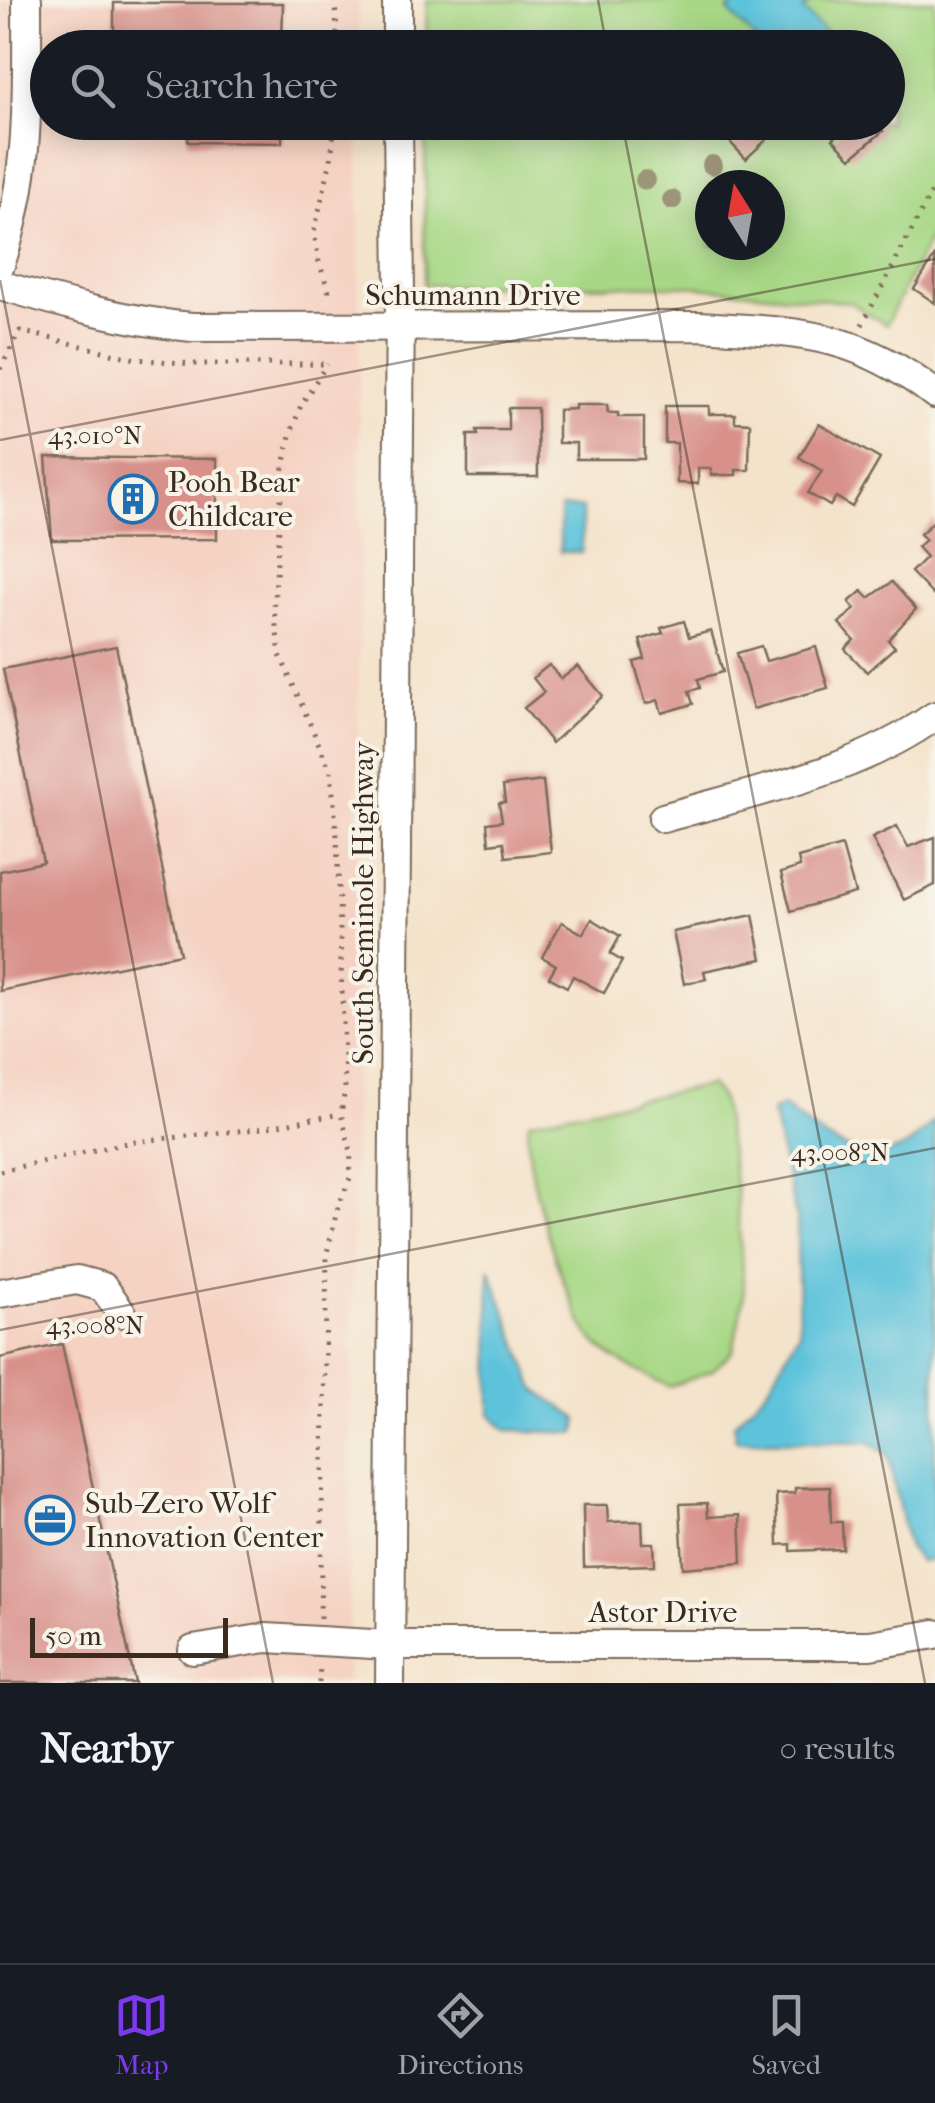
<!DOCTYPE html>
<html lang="en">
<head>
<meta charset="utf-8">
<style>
	body { margin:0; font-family:"IM FELL French Canon",serif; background:#242831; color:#f1f3f6 }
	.compass { position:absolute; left:695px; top:170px; width:90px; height:90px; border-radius:50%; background:#171b24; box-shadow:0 5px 25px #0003; rotate:349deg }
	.scale { position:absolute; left:30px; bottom:25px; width:198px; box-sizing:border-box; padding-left:10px; border:5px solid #3b2a1e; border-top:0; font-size:28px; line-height:35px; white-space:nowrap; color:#3b2a1e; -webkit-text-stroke:8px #f7f3e8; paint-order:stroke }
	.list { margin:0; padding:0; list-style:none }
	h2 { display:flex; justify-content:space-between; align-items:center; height:130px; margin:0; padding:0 40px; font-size:42px }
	h2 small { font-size:32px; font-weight:400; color:#9ea1a6 }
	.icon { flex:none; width:55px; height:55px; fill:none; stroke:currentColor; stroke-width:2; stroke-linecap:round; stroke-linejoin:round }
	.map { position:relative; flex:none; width:935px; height:1683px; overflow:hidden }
	.search { position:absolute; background:#171b24; box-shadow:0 5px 25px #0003; left:30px; right:30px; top:30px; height:110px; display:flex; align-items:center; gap:25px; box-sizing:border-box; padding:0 35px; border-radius:55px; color:#9ea1a6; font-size:38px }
	.sheet { height:280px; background:#171b24 }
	nav { display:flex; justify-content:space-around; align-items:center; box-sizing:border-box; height:140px; border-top:2px solid #363941; background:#171b24; font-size:28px; color:#9ea1a6 }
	nav a { display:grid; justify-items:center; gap:5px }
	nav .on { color:#7c3aed }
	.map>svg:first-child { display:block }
	.built { fill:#f5d2c2 }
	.green { fill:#a8d886; stroke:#728152; stroke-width:2.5; fill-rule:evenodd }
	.water { fill:#5dc3db; stroke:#4c767c; stroke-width:2.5 }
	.building { fill:#d8908a }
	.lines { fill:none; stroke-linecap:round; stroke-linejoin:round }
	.minor-casing { stroke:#7c6b5b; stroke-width:32 }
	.path { stroke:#7c6b5b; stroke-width:5; stroke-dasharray:2.5 8; stroke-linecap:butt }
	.minor { stroke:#fff; stroke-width:28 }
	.tree { fill:#9d957a }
	.ticks { fill:none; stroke:#3b2a1e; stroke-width:2.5; stroke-opacity:0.45 }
	.labels { text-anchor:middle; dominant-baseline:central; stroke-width:8; stroke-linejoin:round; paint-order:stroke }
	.street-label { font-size:30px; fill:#3b2a1e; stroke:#f7f3e8 }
	.poi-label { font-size:30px; fill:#3b2a1e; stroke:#f7f3e8; text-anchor:start }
	.ticks-label { font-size:25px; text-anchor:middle; fill:#3b2a1e; stroke:#f7f3e8; stroke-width:8; stroke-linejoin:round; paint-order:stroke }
</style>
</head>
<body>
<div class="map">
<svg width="935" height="1683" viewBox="0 0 935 1683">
	<rect width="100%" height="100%" fill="#f7f3e8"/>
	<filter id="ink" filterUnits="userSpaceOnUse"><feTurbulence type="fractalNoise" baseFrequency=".01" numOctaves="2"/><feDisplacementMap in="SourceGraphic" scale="20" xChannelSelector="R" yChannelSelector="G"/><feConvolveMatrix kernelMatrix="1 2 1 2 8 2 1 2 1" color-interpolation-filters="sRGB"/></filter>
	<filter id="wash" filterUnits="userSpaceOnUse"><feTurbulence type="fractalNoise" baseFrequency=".0048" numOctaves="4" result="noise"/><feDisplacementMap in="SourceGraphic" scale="40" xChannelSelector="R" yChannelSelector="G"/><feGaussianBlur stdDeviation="2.25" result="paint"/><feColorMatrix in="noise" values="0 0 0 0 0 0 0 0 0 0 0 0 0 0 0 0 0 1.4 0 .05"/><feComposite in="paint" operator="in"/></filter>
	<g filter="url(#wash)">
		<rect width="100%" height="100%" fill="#f4e3cb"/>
		<path class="built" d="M0,0H359V47L48,48V122L359,123L360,594L348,1683H0Z"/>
		<g class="green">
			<path d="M427,0H935V227L886,325L849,302L688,286L424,285L426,123L888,122V48L426,47ZM710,185H770V245H710Z"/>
			<path d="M710,1085L721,1098L736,1188L744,1294L733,1351L713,1370L670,1387C648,1376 606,1358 591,1338C564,1299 521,1167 529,1121Z"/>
		</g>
		<g class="water">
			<path d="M740,0H813L803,10L831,38L822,47H763L728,11Z"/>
			<rect x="560" y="508" width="22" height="44"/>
			<path d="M783,1106C816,1134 860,1169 905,1147C916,1141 926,1129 935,1120V1559L920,1561L908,1548L888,1455L869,1442L736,1440L734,1424L768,1388L799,1332L797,1221L772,1112Z"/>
			<path d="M489,1268L535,1389L578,1419L576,1433L506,1430L490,1414Z"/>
		</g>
		<g id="blocks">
			<g class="building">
				<path d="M114,3H283L282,48H114Z"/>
				<path d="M188,122H282V143L188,142Z"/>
				<path d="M711,122H780L782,125L746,159Z"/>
				<path d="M852,122H876L883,131L851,158L833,139Z"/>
				<path d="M935,256V303L914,289Z"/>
				<path d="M575,405H607L608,413H618V417H644V459H576V443H558V410L575,409Z"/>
				<path d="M665,406H709V414H735V422L750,423L749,470H736V475H711V468H698V484L677,483V443H665Z"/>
				<path d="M508,408H537L538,477H468V435H478L477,430H508Z"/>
				<path d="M819,424L880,459L852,507L836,497L830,506L808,493L822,471L799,457Z"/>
				<path d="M46,457L217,459V539L52,540Z"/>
				<path d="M935,520V597L911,572L926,557L917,547L926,540L920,534Z"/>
				<path d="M892,582L916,609L888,640L895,647L867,672L845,649L854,640L839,623L855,609L849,602L862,591L869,598Z"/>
				<path d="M684,621L689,637L711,631L723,672L698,679L700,688L689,691L693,704L662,713L658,700L646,704L634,662L645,659L640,640L663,633L661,628Z"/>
				<path d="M116,646L180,954L0,991V871L43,862L3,669Z"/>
				<path d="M761,646L766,661L816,647L828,688L753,709L737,653Z"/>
				<path d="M549,665L561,679L578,666L603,696L552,743L524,708L544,692L533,678Z"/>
				<path d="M543,781L551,852L506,857L504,842L489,844L487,823L502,821L499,803L505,802L503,786Z"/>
				<path d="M897,826L908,847L935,837V885L904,900L872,838Z"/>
				<path d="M842,846L855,893L791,911L781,873L800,867L798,858Z"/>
				<path d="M753,915L762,959L704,971L706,979L684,984L673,932Z"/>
				<path d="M592,919L620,936L610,954L622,961L604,993L573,976L567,987L549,977L556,965L542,957L562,922L583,934Z"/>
				<path d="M62,1344L135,1683H0V1358Z"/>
				<path d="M830,1487L831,1522H842L843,1549L791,1551V1544L778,1545L776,1494L795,1493V1488Z"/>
				<path d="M707,1503L708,1517L740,1515L742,1563L683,1568L680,1504Z"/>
				<path d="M583,1505H607L608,1522L642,1521L643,1543H654L655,1565L584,1567Z"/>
			</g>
		</g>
	</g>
	<g filter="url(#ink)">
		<use href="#blocks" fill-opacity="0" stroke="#7c6b5b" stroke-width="2.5"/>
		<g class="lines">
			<g class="minor-casing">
				<g id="minor">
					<path d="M397,0V48"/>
					<path d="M0,265C31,173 27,95 27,0"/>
					<path d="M0,285C64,304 125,321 192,327L699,326C797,332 854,331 935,394"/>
					<path d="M663,818C756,791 855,773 935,716"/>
					<path d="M0,1293L77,1280L103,1287L122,1313"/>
					<path d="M193,1650L266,1638L390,1645H870L935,1634"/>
					<path d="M390,1683L400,290L398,122"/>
				</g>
			</g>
			<g class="path">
				<path d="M335,0L338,48"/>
				<path d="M329,292L319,262L314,232L331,160L335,122"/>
				<path d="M862,325L935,186"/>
				<path d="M0,369L20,331L136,359L193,364H326"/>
				<path d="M0,1171L131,1142L256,1129L341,1114"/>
				<path d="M320,1618L327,1253L337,1210L350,1178L351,1151L341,1114L345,1089L337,836L331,772L280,655L274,611L282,478L290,435L301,405L327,364"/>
				<path d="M319,1683L320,1664"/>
			</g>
			<use href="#minor" class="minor"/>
		</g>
		<g class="tree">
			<circle cx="712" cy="165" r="10"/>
			<circle cx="645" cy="180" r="10"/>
			<circle cx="672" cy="200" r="10"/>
		</g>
	</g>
	<path class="ticks" d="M598,0L607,48M622,122L925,1683M0,280L273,1683M0,440L935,259M0,1330L935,1148"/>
	<defs>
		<g id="building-ring" transform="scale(2.5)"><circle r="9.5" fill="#f7f3e8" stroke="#1f6fb2" stroke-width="1.5"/><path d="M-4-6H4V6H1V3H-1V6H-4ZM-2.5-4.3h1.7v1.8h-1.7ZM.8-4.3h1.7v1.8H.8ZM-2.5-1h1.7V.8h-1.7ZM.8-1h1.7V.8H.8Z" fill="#1f6fb2"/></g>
		<g id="office-ring" transform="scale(2.5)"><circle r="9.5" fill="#f7f3e8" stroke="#1f6fb2" stroke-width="1.5"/><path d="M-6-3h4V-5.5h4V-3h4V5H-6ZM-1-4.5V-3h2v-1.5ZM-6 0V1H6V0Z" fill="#1f6fb2"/></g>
	</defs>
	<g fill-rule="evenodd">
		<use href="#building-ring" x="133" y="499"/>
		<use href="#office-ring" x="50" y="1520"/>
	</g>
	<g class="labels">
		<g class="street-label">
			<text x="473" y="295">Schumann Drive</text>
			<text transform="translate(363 903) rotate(-90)">South Seminole Highway</text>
			<text x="663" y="1612">Astor Drive</text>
		</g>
		<g class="poi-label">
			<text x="168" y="482">Pooh Bear<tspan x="168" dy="34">Childcare</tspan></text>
			<text x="85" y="1503">Sub-Zero Wolf<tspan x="85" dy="34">Innovation Center</tspan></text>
		</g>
	</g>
	<g class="ticks-label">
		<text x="95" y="444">43.010°N</text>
		<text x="840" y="1161">43.008°N</text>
		<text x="95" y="1334">43.008°N</text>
	</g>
</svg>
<svg class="compass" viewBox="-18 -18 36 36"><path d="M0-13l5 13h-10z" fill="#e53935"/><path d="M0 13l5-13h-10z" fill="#9ea1a6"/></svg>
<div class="scale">50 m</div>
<div class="search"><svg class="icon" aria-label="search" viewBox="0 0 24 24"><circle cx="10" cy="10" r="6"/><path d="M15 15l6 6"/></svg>Search here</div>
</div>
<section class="sheet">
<h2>Nearby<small>0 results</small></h2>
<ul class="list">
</ul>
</section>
<nav>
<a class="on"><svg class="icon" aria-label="map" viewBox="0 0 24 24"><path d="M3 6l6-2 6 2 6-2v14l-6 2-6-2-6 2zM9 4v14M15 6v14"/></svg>Map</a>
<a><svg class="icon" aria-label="directions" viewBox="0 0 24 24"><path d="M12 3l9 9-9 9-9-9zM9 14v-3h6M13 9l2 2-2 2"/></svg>Directions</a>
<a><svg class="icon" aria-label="saved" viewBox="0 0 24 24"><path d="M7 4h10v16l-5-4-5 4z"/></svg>Saved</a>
</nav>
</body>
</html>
